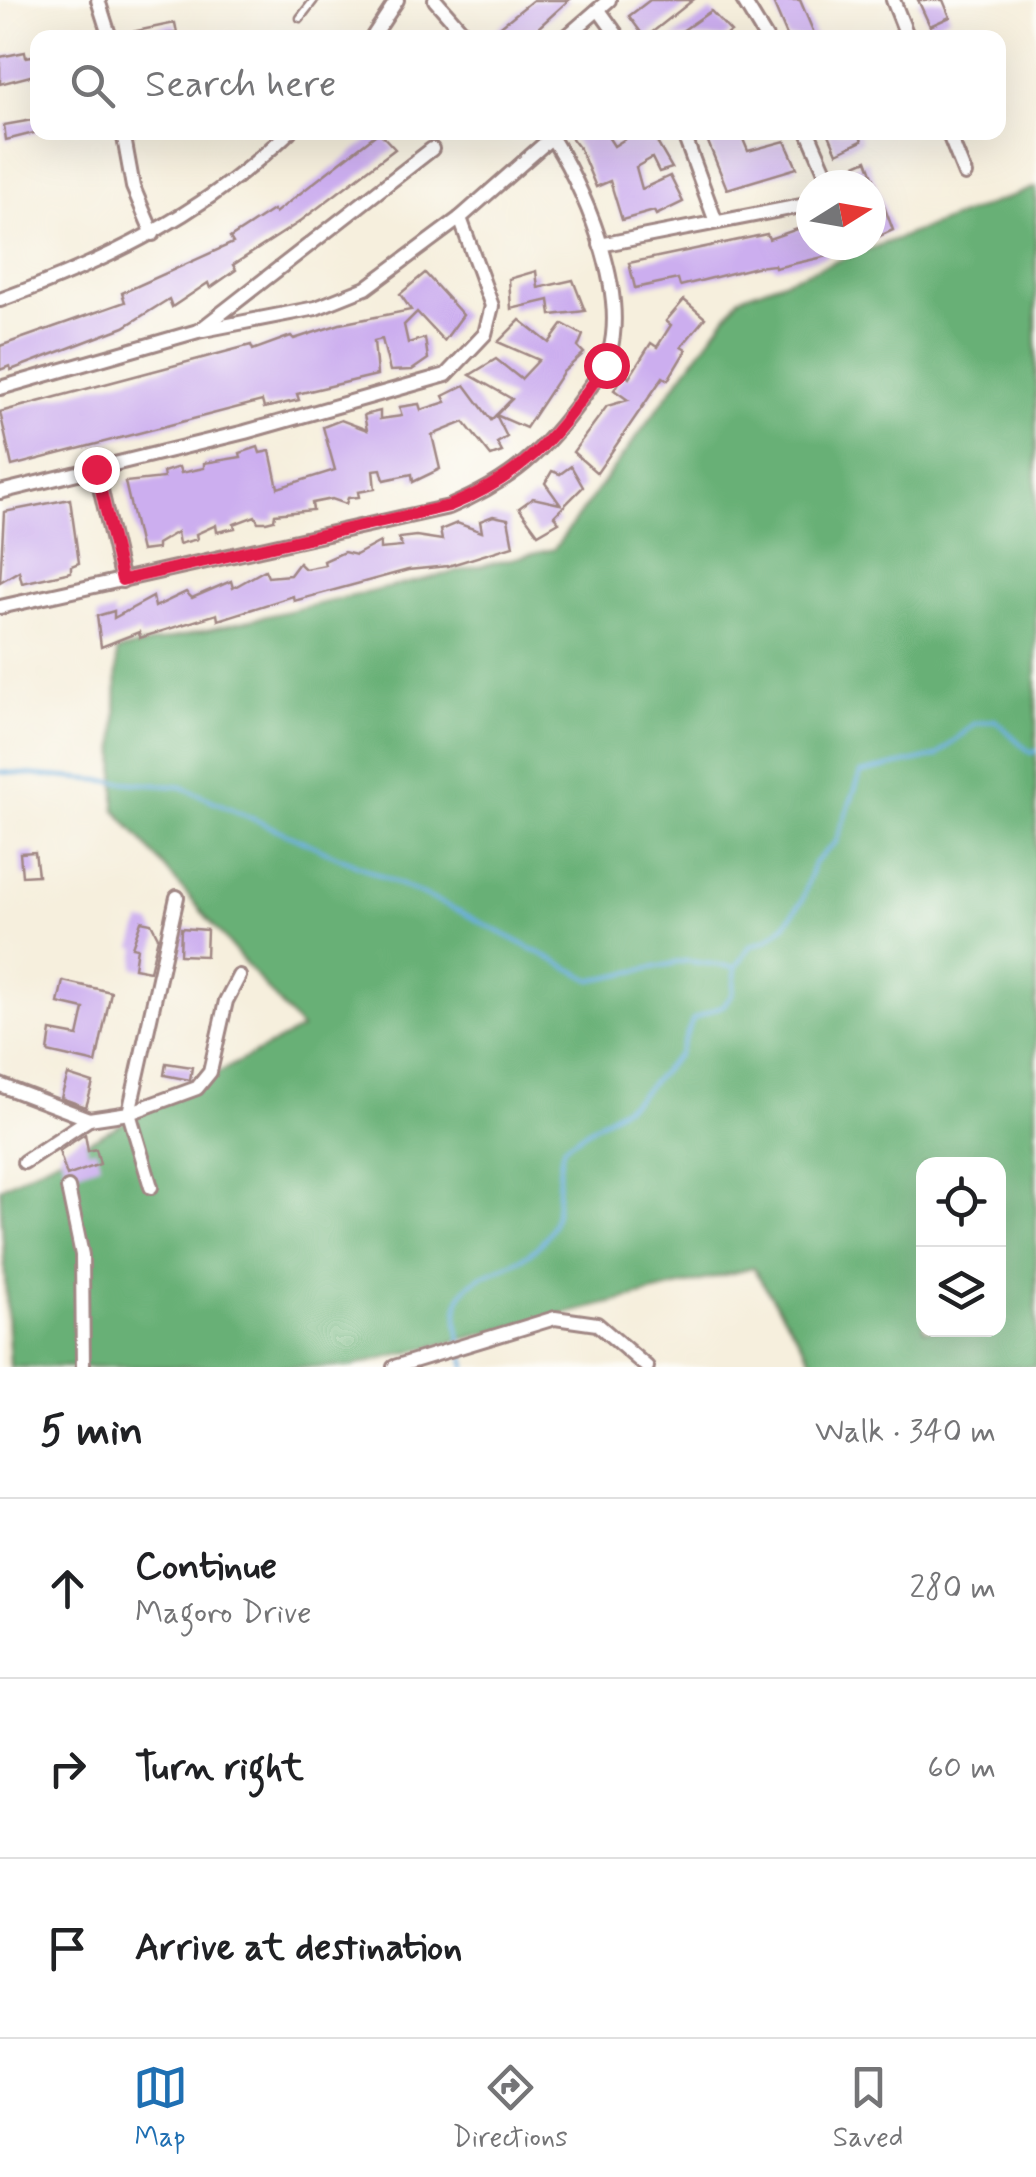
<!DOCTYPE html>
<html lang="en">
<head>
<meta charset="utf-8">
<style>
	body { margin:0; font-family:Mynerve,sans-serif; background:#f6f6f6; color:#202124 }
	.controls { position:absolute; right:30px; bottom:30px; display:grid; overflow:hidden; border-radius:20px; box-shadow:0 10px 40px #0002 }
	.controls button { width:90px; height:90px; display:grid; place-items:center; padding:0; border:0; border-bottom:2px solid #e0e0e0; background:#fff; color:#202124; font:50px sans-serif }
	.compass { position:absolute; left:796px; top:170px; width:90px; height:90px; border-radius:50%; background:#fff; box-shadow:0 10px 40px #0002; rotate:79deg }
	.stop { position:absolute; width:30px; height:30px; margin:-22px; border:8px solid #e11d48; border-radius:50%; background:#fff }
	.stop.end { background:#e11d48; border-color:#fff; box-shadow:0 2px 10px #0008 }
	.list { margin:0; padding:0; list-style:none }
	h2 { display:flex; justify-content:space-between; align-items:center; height:130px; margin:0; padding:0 40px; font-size:42px }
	h2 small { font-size:32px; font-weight:400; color:#757577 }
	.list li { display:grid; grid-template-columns:65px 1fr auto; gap:30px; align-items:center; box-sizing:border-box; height:180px; padding:0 40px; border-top:2px solid #e0e0e0 }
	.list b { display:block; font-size:38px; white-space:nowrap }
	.list p { margin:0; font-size:32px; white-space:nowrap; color:#757577 }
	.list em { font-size:32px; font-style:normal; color:#757577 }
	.icon { flex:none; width:55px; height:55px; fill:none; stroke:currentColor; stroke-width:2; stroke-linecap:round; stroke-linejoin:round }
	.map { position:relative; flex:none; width:1036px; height:1367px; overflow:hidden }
	.search { position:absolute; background:#fff; box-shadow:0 10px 40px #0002; left:30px; right:30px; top:30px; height:110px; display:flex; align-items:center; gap:25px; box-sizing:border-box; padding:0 35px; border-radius:20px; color:#757577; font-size:38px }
	.sheet { height:670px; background:#fff }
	nav { display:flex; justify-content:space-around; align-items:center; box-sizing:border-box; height:140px; border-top:2px solid #e0e0e0; background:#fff; font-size:28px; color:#757577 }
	nav a { display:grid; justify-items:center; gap:5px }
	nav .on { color:#1f6fb2 }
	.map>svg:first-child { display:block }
	.forest { fill:#68b076; stroke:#596850; stroke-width:2.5; fill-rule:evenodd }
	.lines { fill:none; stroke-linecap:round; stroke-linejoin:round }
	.stream { stroke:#6aaedf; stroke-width:4 }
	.building { fill:#ccaeef }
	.service-casing { stroke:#a08784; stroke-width:11 }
	.minor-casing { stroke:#a08784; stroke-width:18 }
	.service { stroke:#fff; stroke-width:6 }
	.minor { stroke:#fff; stroke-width:12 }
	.route { stroke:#e11d48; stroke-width:12 }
</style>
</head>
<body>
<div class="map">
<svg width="1036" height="1367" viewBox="0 0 1036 1367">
	<rect width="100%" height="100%" fill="#fdfcf7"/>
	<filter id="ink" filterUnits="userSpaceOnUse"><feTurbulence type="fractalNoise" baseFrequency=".01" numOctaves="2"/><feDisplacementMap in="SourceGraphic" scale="20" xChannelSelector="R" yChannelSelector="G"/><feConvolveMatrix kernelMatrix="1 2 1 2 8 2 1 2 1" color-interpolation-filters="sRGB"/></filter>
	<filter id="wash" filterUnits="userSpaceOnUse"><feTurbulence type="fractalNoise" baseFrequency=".0048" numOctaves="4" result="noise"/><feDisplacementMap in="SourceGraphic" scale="40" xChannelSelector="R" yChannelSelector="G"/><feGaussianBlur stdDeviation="2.25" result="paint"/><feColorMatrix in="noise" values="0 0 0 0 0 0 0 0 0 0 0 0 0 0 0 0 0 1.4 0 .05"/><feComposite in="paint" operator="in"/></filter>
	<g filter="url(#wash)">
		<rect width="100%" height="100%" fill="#f6efdd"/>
		<path class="forest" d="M1036,187V1367H817L753,1268L350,1367H10L0,1188L301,1029L115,809L117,651L554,549L740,297ZM924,1164H998V1330H924Z"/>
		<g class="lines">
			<g class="stream">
				<path d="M0,772L182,787L459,911L592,980L686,961L734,967"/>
				<path d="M461,1343C439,1259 511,1285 546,1237C564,1213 554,1174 564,1146L636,1099L678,1055L693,1019L724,1005L733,994L736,967L750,946L767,940L784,926L802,901L814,863L836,842L861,773L937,756L974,724L995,720L1031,753L1036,751"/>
				<path d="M463,1352L466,1367"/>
			</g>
		</g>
		<g id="blocks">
			<g class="building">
				<path d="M533,0H569L527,38H486Z"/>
				<path d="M650,0H693L645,38L629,16Z"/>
				<path d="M772,0H800L816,38H788Z"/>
				<path d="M918,0H943L950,17L930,26Z"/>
				<path d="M711,11L731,32L723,38H672Z"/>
				<path d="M175,23L177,33L128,38L127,33Z"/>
				<path d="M25,52L26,57L38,55V74L0,84V57Z"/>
				<path d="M38,119V132L6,140L4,125Z"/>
				<path d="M379,132L395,149L298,223L233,265L236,270L210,288L208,283L172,307L169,299L124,327L11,370L10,366L0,370V346L125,302L122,293L233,243L230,238L273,210L275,213Z"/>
				<path d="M567,132H605L614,146L636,132H651L672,168L659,172L652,158L636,167L642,189L670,176L683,202L656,215L654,211L622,220L610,181L596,187L580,149Z"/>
				<path d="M704,132H740L748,151L785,141L797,168L727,189Z"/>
				<path d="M828,132H858L862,141L837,153Z"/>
				<path d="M867,160L893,230L871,240V185H847L842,171Z"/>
				<path d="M809,225L811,245H825L828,256L775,268L774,265L756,267L680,286L678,279L635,288L629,263L767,234L769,239Z"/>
				<path d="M536,271L538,288L573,280L585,311L551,315L549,300L511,309L509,279Z"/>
				<path d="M425,273L463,315L444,341L417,312L404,325L408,343L425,338L428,359L412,370L390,371L382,339L374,341L377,375L297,394L299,400L264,408L262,401L12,466L0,412L251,345L253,350L291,336L294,339L340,324L411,310L400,294Z"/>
				<path d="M684,300L705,318L681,347L686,350L668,380L663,377L597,473L573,452L607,406L628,400L614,390L625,374L629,378L651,343L657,347L671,325L666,321Z"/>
				<path d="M520,320L549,343L563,324L583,335L578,347L584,353L563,372L526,428L496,415L512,399L470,375L496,359L521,379L539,360L498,342Z"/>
				<path d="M465,385L491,420L496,415L507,437L497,443L502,452L491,456L464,422L432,435L440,469L413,482L412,474L384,480L381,469L373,470L375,489L358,492L359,497L348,498L346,504L332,499L312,503L313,510L275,514L274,520L266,522H258L255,516L234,524L235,528L217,532L216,525L196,534L197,539L179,544L177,532L157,544V549L141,551L125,482L164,478L163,472L179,467L181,473L204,468V463L241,457L240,453L258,447L260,453L270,451L278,488L335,470L323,427L341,420L367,430L364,415L380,411V419L402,416L399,407L419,404L421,410L446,402L443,396Z"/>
				<path d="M571,466L583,487L554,516L559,522L538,534L519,508L533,498L560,504L545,483L552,471L560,474Z"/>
				<path d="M70,499L79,563L71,566V572L22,583L19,571L0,582L4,512Z"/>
				<path d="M493,516L508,519L513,546L448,566L408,570L294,601L293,596L218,620L217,614L140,638L139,632L101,647L97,616L114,611V618L153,597L155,607L186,592L192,598L231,581L233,588L265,570L268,577L290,575L299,563L305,569L325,565L324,561L344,552L356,555L380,542V549L402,547L399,538L416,536L442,540L440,530L457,523L482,532L480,521Z"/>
				<path d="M35,852L38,875L22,876L20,853Z"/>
				<path d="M141,921L151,923L158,937L150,971L134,968L137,948L132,947Z"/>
				<path d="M181,928L207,930L206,956L180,955Z"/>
				<path d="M63,981L111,992L96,1063L48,1052L51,1031L78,1036L84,1009L58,1003Z"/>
				<path d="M166,1063L192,1067L190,1080L164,1075Z"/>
				<path d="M68,1075L93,1083L86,1107L61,1098Z"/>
				<path d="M85,1134L88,1151L96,1149L100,1164L67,1176L59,1151Z"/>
			</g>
		</g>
	</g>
	<g filter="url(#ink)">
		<use href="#blocks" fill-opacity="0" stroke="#a08784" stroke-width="2.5"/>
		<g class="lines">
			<g class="service-casing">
				<path id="service" d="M300,18L314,0"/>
			</g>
			<g class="minor-casing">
				<g id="minor">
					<path d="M98,0L110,38"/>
					<path d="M435,0L468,38"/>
					<path d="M743,0L766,38"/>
					<path d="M893,0L908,38"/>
					<path d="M599,10L619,38"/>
					<path d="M372,38L397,0"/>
					<path d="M565,38L609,0"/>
					<path d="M123,132L133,187L153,234"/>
					<path d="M683,132L716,222"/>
					<path d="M808,132L831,185"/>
					<path d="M948,132L965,174"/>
					<path d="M600,245L811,204"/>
					<path d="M0,300C108,261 206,212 289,132"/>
					<path d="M200,330L432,149"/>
					<path d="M0,388L198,331L316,308L366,288L460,218L552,137"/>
					<path d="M96,469L122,581"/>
					<path d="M0,492L245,432L446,375L485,334L492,306L460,218"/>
					<path d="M0,607L449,507C511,481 545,451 583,397C593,382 606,368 610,351C627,288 583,184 548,132"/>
					<path d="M0,1085L89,1119L129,1113L197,1088L210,1072L226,1001L239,976"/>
					<path d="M24,1162L89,1119"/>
					<path d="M151,1187L129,1113L177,897"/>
					<path d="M68,1188L82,1255L83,1367"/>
					<path d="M394,1367L555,1318L597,1324L647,1367"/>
				</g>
			</g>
			<use href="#service" class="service"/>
			<use href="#minor" class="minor"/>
		</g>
	</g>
	<g class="lines" filter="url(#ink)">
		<path class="route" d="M96,469L122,580L449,506C530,473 557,434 606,365"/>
	</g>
</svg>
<div class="controls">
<button><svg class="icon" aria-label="locate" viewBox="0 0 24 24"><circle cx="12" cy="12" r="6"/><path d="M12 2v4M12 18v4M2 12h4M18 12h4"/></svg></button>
<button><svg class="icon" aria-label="layers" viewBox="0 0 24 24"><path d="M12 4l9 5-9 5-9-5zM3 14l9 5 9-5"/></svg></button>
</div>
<svg class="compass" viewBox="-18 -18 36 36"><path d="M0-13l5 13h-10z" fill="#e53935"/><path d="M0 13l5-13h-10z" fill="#757577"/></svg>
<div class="stop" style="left:606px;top:365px"></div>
<div class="stop end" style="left:96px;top:469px"></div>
<div class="search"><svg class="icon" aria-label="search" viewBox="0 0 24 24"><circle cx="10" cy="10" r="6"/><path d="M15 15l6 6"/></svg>Search here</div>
</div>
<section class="sheet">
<h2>5 min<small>Walk · 340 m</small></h2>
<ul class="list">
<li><svg class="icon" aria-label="ahead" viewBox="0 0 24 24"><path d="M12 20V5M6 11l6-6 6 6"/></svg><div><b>Continue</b><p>Magoro Drive</p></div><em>280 m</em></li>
<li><svg class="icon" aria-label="right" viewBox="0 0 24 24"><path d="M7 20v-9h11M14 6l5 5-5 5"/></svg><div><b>Turn right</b></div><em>60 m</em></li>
<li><svg class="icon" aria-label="arrive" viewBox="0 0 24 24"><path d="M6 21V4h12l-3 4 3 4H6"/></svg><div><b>Arrive at destination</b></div></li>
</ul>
</section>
<nav>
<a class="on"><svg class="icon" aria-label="map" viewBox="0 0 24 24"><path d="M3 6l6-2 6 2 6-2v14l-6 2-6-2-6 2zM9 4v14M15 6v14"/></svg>Map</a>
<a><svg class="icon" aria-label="directions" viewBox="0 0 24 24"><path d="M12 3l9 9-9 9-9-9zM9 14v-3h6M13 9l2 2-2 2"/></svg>Directions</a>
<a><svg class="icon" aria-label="saved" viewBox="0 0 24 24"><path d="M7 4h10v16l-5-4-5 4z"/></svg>Saved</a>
</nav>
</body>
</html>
